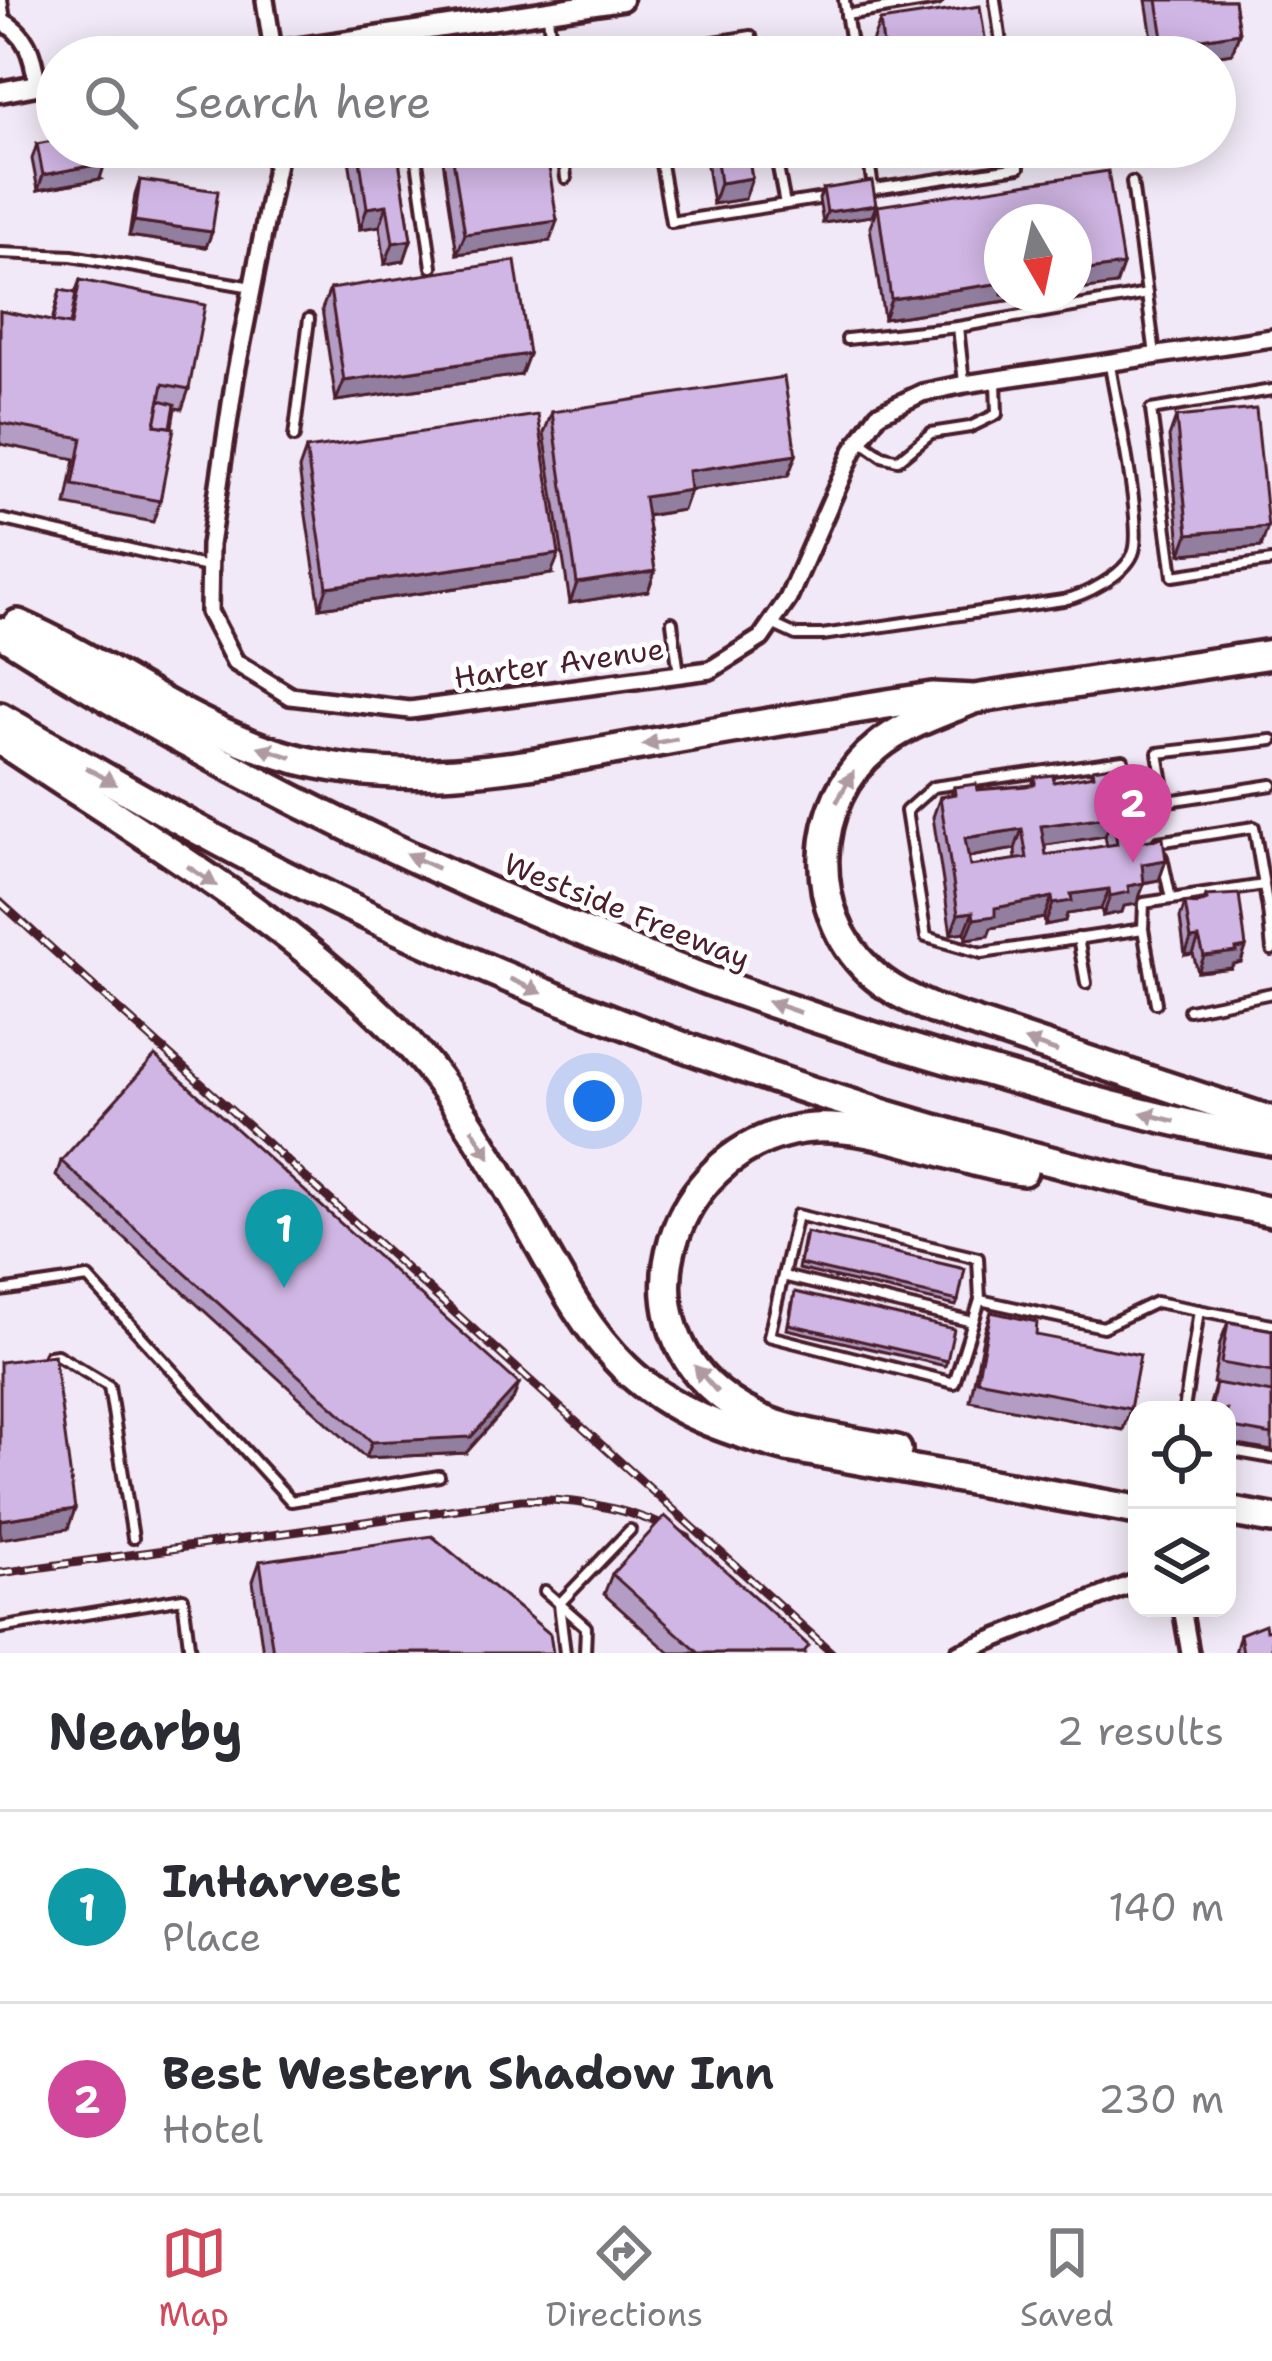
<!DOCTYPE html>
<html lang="en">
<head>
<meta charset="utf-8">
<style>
	body { margin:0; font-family:"Shantell Sans",sans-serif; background:#f7f7f7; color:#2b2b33 }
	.controls { position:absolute; right:36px; bottom:36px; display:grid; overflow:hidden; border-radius:24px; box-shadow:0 6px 30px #0003 }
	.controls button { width:108px; height:108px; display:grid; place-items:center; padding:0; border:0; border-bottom:3px solid #e1e1e2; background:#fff; color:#2b2b33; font:60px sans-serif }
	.compass { position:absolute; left:984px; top:204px; width:108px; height:108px; border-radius:50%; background:#fff; box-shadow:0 6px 30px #0003; rotate:171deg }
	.you { position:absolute; left:594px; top:1101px; width:42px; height:42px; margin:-30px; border:9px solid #fff; border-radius:50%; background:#1a73e8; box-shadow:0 0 0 18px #1a73e833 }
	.badge { display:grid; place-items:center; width:78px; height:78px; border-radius:50%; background:#d1495b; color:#fff; font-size:39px; font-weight:700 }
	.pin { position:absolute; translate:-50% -99px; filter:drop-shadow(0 3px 6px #0008) }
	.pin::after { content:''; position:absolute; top:63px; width:42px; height:36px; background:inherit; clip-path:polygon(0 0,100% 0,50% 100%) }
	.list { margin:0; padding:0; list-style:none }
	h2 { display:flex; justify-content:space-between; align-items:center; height:156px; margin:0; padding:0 48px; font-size:51px }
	h2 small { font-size:39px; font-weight:400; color:#7c7c81 }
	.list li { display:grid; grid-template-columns:78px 1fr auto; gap:36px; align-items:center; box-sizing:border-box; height:192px; padding:0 48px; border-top:3px solid #e1e1e2 }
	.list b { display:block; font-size:45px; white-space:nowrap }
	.list p { margin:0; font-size:39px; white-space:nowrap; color:#7c7c81 }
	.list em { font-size:39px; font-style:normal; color:#7c7c81 }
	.icon { flex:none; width:66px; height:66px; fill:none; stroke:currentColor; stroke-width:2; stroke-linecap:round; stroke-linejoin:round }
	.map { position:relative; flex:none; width:1272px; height:1653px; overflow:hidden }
	.search { position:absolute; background:#fff; box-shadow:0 6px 30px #0003; left:36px; right:36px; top:36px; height:132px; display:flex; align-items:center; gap:30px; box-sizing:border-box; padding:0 42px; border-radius:66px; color:#7c7c81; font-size:45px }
	.sheet { height:540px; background:#fff }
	nav { display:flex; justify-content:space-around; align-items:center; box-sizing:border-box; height:168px; border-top:3px solid #e1e1e2; background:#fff; font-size:33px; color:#7c7c81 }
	nav a { display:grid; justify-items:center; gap:6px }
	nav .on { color:#d1495b }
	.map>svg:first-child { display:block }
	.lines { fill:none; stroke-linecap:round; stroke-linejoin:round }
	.service-casing { stroke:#4a1f2b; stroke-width:16 }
	.minor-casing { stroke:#4a1f2b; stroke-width:24 }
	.tertiary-casing { stroke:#4a1f2b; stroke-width:27 }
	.motorway-casing { stroke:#4a1f2b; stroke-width:36 }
	.service { stroke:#fff; stroke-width:8 }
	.minor { stroke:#fff; stroke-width:15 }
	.tertiary { stroke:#fff; stroke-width:18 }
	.motorway { stroke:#fff; stroke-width:27 }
	.rail-casing { stroke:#4a1f2b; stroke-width:9 }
	.rail { stroke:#fff; stroke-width:4.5; stroke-dasharray:14; stroke-linecap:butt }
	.wall { fill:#b39dc4; stroke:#4a1f2b; stroke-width:3; fill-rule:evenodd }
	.shaded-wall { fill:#927fa0; stroke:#4a1f2b; stroke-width:3 }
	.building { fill:#d0b6e4; stroke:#4a1f2b; stroke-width:3; fill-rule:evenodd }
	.oneway { fill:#ae9aa0 }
	.labels { text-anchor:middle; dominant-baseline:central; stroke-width:10; stroke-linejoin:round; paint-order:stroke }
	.street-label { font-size:30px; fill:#4a1f2b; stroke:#fff }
</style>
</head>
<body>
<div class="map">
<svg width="1272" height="1653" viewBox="0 0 1272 1653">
	<rect width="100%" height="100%" fill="#f1e9f7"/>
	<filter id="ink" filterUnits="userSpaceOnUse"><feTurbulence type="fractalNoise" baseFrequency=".00833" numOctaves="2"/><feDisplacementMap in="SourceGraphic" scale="24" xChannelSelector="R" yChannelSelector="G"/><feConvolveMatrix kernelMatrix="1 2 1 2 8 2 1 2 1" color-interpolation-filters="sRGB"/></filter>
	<g filter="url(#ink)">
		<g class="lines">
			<g class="service-casing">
				<g id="service">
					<path d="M2,0L5,20"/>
					<path d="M844,0L853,57"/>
					<path d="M995,0L1003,57"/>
					<path d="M548,15L552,55"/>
					<path d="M846,15L937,0"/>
					<path d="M401,35L402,57"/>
					<path d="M642,57V54L751,36L755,57"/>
					<path d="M415,147L432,267"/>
					<path d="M563,147L566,178"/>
					<path d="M658,147L671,222L824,198"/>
					<path d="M774,147L785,204"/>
					<path d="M867,147L873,188"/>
					<path d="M1132,182L1147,294"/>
					<path d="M868,190L1019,167L1016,147"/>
					<path d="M0,253L72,256L252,287"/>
					<path d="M847,339L958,327"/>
					<path d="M964,383L958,327L1147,294L1155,355"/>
					<path d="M1272,390L1151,410L1173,576L1272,561"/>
					<path d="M294,437L309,319"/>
					<path d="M862,442L882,456L898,460L931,433L970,427L997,414L996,381"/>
					<path d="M0,519L208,567"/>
					<path d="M672,622L679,674"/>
					<path d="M772,624L796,635H822L1063,600C1086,595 1123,576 1133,554C1145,530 1115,399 1110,365"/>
					<path d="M1126,781L1123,760L933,787L906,811L926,937L982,953L1143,929L1144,903L1171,899L1162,857"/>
					<path d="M1166,801L1158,753L1272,740"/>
					<path d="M1129,807L1272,785"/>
					<path d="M1158,842L1254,827L1268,909L1272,908"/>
					<path d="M1171,899L1264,885"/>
					<path d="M1268,909L1272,950"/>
					<path d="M1143,929L1156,1003"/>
					<path d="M1078,938L1086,983"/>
					<path d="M1189,1010L1272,993"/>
					<path d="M797,1215L978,1258L980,1300L954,1383L769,1336Z"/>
					<path d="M783,1276L973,1322"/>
					<path d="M0,1291L88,1278L291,1501L439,1476"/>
					<path d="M980,1300L1103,1327L1156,1302L1272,1324"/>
					<path d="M49,1356L57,1355L109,1386L133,1538"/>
					<path d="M1184,1410L1199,1310"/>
					<path d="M1227,1450L1272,1458"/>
					<path d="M545,1591L586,1627L585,1653"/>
					<path d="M0,1628L183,1598L190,1653"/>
					<path d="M565,1653L559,1604L630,1530"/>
				</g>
			</g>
			<g class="minor-casing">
				<g id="minor">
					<path d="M265,0L274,57"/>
					<path d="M0,20C27,33 33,55 37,83"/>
					<path d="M280,147L235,377L210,545L209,612L235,662L290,696L410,710L710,670L761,638L788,599L853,451L878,414L922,393L965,384L1272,338"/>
					<path d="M1182,1608L1190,1653"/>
					<path d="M959,1653L1137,1582"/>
				</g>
			</g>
			<g class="tertiary-casing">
				<g id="tertiary">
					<path d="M241,57L622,0"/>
					<path d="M0,92L57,81"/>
				</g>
			</g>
			<g class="motorway-casing">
				<g id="motorway">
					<path d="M18,624C110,664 188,728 286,756C413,793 536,763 663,741C752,725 842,711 932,697L974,699L1272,654"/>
					<path d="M0,632C300,823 631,968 973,1067C1072,1096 1171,1123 1272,1141"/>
					<path d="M969,701C938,714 903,725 877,747C809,801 806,912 869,971C888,989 910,999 933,1009L1272,1121"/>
					<path d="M0,717C110,781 220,845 335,900C634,1043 947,1147 1272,1212"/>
					<path d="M0,740C132,829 275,911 390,1024C448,1081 489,1154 529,1225C557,1275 584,1328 625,1368C670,1412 728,1431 787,1447L1137,1510"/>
					<path d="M897,1450C836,1437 767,1435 717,1392C620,1310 673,1157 791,1131C861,1115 951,1162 1023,1171"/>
					<path d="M1227,1511L1272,1519"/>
				</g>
			</g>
			<use href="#service" class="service"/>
			<use href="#minor" class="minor"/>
			<use href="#tertiary" class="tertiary"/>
			<use href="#motorway" class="motorway"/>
			<g class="rail-casing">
				<g id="rail">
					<path d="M0,902L832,1653"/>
					<path d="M0,1573L521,1500C581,1498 636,1509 688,1538"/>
				</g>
			</g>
			<use href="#rail" class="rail"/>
		</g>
		<g class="wall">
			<path d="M1146,0H1234L1239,33L1232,53L1208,57H1155Z"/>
			<path d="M880,21L988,57H875L872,42Z"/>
			<path d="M37,144L100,179L38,190L32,159Z"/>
			<path d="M347,147H397L411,240L404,261L385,264L380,226L360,229Z"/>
			<path d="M441,147H546L550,241L457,254Z"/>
			<path d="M704,147H747L745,199L713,204Z"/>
			<path d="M140,180L212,232L206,247L129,236L135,195Z"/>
			<path d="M823,189L872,216L823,223L819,199Z"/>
			<path d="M878,206L1123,265L1116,285L1002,294H1054L884,319L870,227Z"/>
			<path d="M80,280L189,389L182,409L175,408L160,501L153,522L66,505L75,459L0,444V311L52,321L60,290L75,293Z"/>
			<path d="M330,289L529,354L521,375L336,401L322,309Z"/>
			<path d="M552,412L796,455L788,476L690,490L683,510L647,516L655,571L648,591L570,603L544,433Z"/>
			<path d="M1176,417L1261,547L1181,554L1169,437Z"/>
			<path d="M306,449L551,574L320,608L299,469Z"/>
			<path d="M1093,769L1112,773L1137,842L1166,860L1159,880L1144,883L1137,904L1124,906L1122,912L1103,916L1101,909L1067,914L1065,921L1045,925L1044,918L991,928L988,936L966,939L965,932L951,934L933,817L940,797L951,795L954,787L977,790L1032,785L1035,777L1054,782L1090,776ZM1105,836L1107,846L1046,855L1045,845ZM1015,849L1016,860L970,866L968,857Z"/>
			<path d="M1206,896L1246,947L1241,962L1233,964L1231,968L1198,972L1193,954L1185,955L1180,918L1185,903L1197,904L1204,901Z"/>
			<path d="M61,1161L513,1400L466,1453L366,1458L56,1176Z"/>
			<path d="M804,1237L958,1301L956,1306L798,1269Z"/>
			<path d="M793,1298L947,1361L945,1366L787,1329Z"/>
			<path d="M991,1312L1036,1335L1130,1409L1123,1430L970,1401L984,1333Z"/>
			<path d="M1228,1322L1272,1330V1451L1227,1443V1410H1208L1216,1384L1213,1383L1220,1343Z"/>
			<path d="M260,1561L553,1653H263L253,1581Z"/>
			<path d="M612,1574L806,1653H670L604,1594Z"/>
			<path d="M1266,1630L1272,1653H1235L1240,1634Z"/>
		</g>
		<g class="shaded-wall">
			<path d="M1239,33L1232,53L1208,57H1159L1164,45Z"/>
			<path d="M908,49L905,57H883L884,53Z"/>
			<path d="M898,147H967L894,159Z"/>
			<path d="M105,163L100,179L38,190L43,175Z"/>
			<path d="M752,178L745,199L713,204L720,183Z"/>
			<path d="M387,205L380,226L360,229L367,208Z"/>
			<path d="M876,205L872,216L823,223L827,212Z"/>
			<path d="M134,221L212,232L206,247L129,236Z"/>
			<path d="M557,221L550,241L457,254L465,234Z"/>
			<path d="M411,240L404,261L385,264L393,243Z"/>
			<path d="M1123,265L1116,285L1074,291V272Z"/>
			<path d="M1002,283V294H1054L884,319L891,299Z"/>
			<path d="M529,354L521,375L336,401L344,381Z"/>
			<path d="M796,455L788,476L680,491L688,471Z"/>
			<path d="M690,490L683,510L637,517L644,497Z"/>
			<path d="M1268,527L1261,547L1181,554L1188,534Z"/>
			<path d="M559,554L551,574L320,608L327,587Z"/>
			<path d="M655,571L648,591L570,603L577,583Z"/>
			<path d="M1113,816L1105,836L1034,847L1041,826Z"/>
			<path d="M1022,829L1015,849L958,859L965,838Z"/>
			<path d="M1166,860L1159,880L1134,884L1142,864Z"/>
			<path d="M1144,883L1137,904L1124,906L1122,912L1103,916L1110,896L1128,886Z"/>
			<path d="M1109,889L1101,909L1067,914L1065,921L1045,925L1053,904L1071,894Z"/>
			<path d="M1052,897L1044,918L991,928L988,936L966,939L974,919L995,908Z"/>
			<path d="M973,912L965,932L951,934L958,914Z"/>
			<path d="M1199,938L1193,954L1185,955L1191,939Z"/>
			<path d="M1246,947L1241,962L1233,964L1231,968L1198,972L1204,956Z"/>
			<path d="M519,1384L513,1400L466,1453L366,1458L372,1442Z"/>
			<path d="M75,1509L68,1529L0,1539V1520Z"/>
		</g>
		<g class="building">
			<path d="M1157,0H1234L1239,33L1164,45Z"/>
			<path d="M980,6L988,57H909L908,49L884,53L880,21Z"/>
			<path d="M732,46L733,57H701L700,51Z"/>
			<path d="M57,140V147H102L105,163L43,175L37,144Z"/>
			<path d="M358,147H397L411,240L393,243L387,205L367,208Z"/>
			<path d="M451,147H546L557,221L465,234Z"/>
			<path d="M715,147H747L752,178L720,183Z"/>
			<path d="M1108,171L1123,265L1074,272V222H1002V283L891,299L878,206Z"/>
			<path d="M140,180L218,191L212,232L134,221Z"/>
			<path d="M872,181L876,205L827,212L823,189Z"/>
			<path d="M515,261L529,354L344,381L330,289Z"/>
			<path d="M80,280L205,305L189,389L163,384L155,425L174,428L160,501L73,485L82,438L0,423V311L71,325Z"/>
			<path d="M60,290L76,293L70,325L53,322Z"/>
			<path d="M784,377L796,455L688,471L690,490L644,497L655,571L577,583L552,412Z"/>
			<path d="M160,400L175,404L171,427L155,425Z"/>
			<path d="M1256,409L1268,527L1188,534L1176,417Z"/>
			<path d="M538,415L559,554L327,587L306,449Z"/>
			<path d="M1111,766L1112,773L1126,771L1137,842L1163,838L1166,860L1142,864L1144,883L1128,886L1129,892L1110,896L1109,889L1071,894L1072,901L1053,904L1052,897L995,908V916L974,919L973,912L958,914L940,797L955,794L954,787L976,784L977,790L1026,786L1035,784V777L1053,775L1054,782L1094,775L1093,769ZM1113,816L1117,844L1046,855L1041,826ZM1022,829L1027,858L970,866L965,838Z"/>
			<path d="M1239,894L1246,947L1236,949L1237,952L1204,956L1199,938L1191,939L1185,903L1197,904L1207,900L1206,896Z"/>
			<path d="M155,1056L519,1384L471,1437L372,1442L61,1161Z"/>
			<path d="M806,1232L965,1269L958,1301L800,1264Z"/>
			<path d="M795,1292L954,1329L947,1361L789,1324Z"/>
			<path d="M991,1312L1037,1322L1036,1335L1140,1355L1130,1409L977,1380Z"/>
			<path d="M1228,1322L1272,1330V1372L1221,1363Z"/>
			<path d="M54,1355L75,1509L0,1520V1362Z"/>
			<path d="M1216,1383L1272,1393V1435L1227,1427V1410H1211Z"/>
			<path d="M665,1516L809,1646L803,1653H699L612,1574Z"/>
			<path d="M432,1536L550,1634L553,1653H273L260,1561Z"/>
			<path d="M1265,1624L1266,1630L1272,1629V1653H1243L1240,1634Z"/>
		</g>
		<defs><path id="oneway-solid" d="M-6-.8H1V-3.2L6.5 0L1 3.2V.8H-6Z" transform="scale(3)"/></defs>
		<g class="oneway">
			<use href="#oneway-solid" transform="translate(660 742) rotate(170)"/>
			<use href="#oneway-solid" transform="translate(275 752) rotate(-162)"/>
			<use href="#oneway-solid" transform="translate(101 776) rotate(30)"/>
			<use href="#oneway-solid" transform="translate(845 787) rotate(-61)"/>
			<use href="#oneway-solid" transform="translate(422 861) rotate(-155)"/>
			<use href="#oneway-solid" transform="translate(202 876) rotate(34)"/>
			<use href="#oneway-solid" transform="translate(526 986) rotate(24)"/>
			<use href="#oneway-solid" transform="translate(784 1007) rotate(-161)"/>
			<use href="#oneway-solid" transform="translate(1041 1046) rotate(-161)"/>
			<use href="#oneway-solid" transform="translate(1158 1117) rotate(-166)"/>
			<use href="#oneway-solid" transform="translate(481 1143) rotate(58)"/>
			<use href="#oneway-solid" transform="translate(706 1379) rotate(-131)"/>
		</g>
	</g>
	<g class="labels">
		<g class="street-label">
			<text transform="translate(559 663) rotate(-8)">Harter Avenue</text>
			<text transform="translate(627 911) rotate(22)">Westside Freeway</text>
		</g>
	</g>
</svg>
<div class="controls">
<button><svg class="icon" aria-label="locate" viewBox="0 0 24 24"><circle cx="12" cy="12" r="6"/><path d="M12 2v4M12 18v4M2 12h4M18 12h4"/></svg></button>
<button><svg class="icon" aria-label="layers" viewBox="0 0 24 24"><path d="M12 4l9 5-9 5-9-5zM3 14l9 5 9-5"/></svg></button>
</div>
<svg class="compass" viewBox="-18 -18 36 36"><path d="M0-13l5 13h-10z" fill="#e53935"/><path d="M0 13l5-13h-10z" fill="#7c7c81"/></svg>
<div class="you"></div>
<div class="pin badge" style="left:284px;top:1288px;background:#0f9aa8">1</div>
<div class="pin badge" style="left:1133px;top:863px;background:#d1479c">2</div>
<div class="search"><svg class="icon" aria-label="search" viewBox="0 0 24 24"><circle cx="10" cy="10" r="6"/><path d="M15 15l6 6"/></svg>Search here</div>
</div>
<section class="sheet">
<h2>Nearby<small>2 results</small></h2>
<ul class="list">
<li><span class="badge" style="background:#0f9aa8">1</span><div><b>InHarvest</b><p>Place</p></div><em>140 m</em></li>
<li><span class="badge" style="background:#d1479c">2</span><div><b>Best Western Shadow Inn</b><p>Hotel</p></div><em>230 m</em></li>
</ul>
</section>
<nav>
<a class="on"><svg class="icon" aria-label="map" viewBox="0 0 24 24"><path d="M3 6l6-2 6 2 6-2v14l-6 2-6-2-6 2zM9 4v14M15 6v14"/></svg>Map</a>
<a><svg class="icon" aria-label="directions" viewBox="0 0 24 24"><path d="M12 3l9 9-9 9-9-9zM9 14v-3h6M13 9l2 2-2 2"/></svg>Directions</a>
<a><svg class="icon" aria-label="saved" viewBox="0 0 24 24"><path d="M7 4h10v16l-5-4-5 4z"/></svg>Saved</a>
</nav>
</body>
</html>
